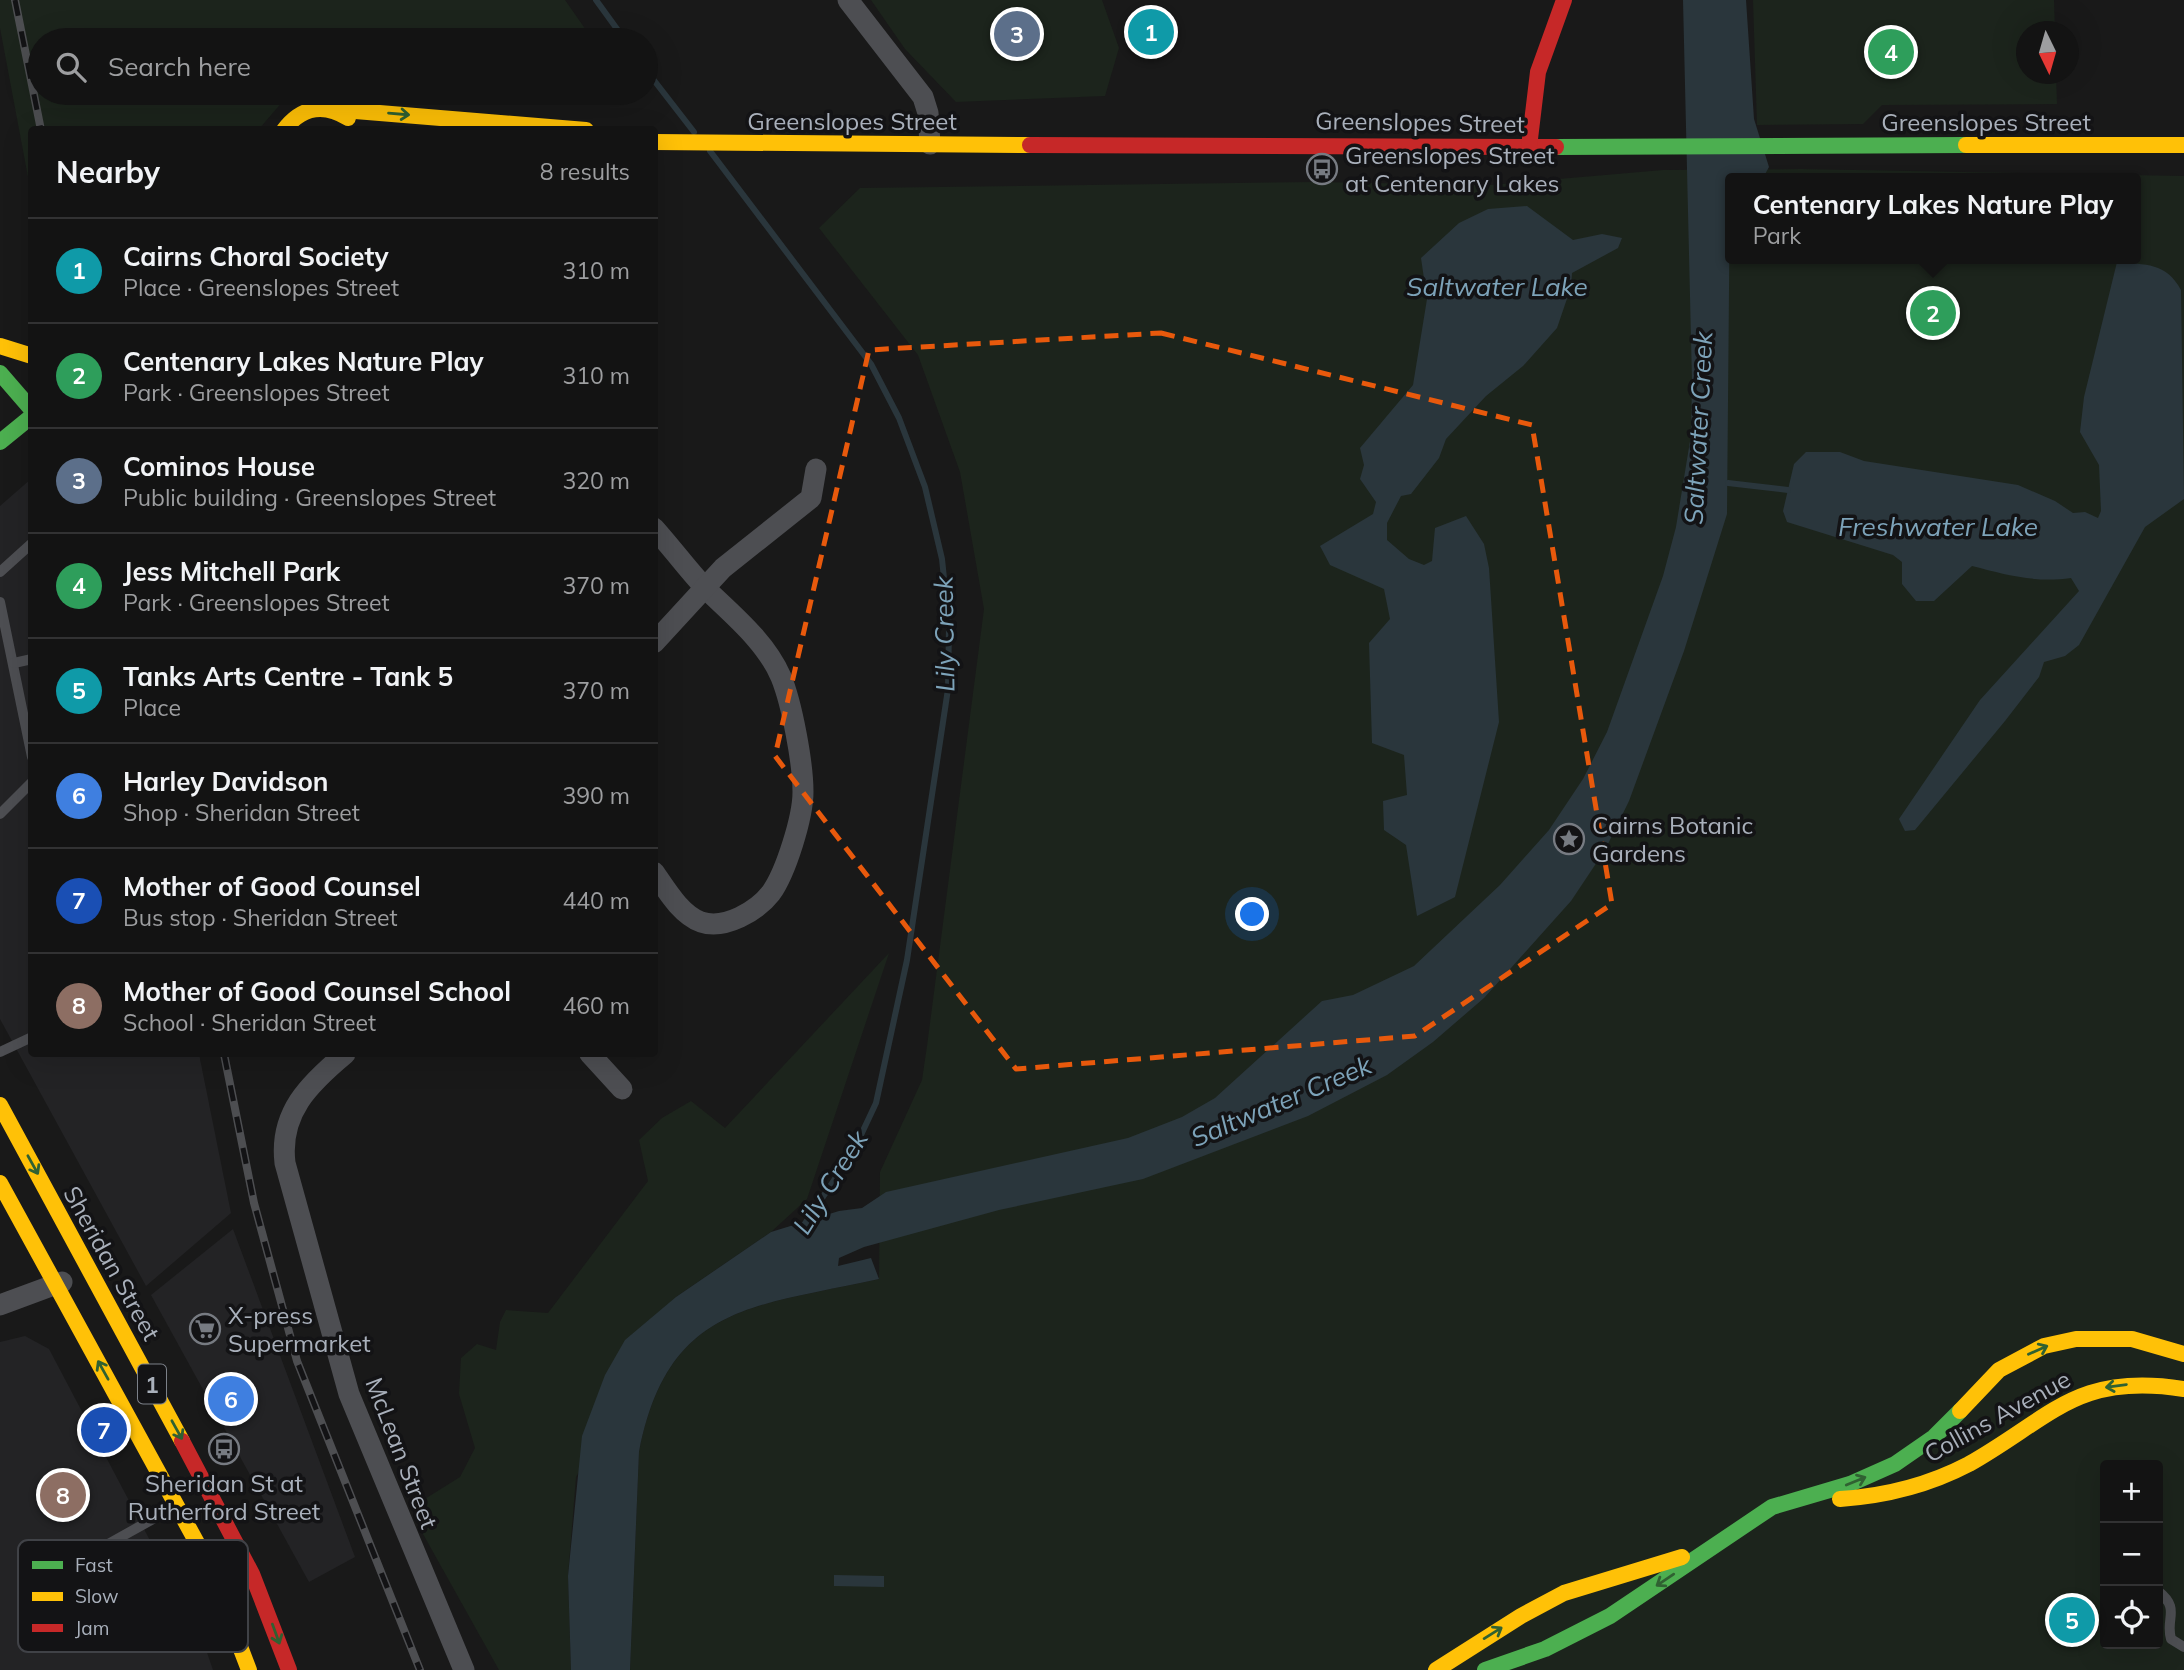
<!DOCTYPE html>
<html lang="en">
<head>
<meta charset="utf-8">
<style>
	body { margin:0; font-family:Mulish,sans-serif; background:#202021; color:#f1f3f6 }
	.controls { position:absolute; right:21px; bottom:21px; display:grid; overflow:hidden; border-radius:7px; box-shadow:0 7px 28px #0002 }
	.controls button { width:63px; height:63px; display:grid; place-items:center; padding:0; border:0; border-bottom:2px solid #323233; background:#131313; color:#f1f3f6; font:35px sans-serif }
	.compass { position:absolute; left:2016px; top:21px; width:63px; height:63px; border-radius:50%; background:#131313; box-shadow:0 7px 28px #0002; rotate:175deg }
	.you { position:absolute; left:1253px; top:915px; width:24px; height:24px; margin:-18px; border:5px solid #fff; border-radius:50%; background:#1a73e8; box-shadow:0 0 0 10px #1a73e833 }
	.badge { display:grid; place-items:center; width:46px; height:46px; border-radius:50%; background:#777b82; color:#fff; font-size:23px; font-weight:700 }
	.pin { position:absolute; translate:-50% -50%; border:4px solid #fff; box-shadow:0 2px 7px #0006 }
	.popup { position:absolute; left:1725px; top:173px; width:416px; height:91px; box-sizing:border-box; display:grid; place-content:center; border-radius:7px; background:#131313; filter:drop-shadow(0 2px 5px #0005); font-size:23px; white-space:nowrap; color:#9d9ea0 }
	.popup b { font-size:26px; color:#f1f3f6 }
	.popup::after { content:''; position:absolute; left:50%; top:100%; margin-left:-14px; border:14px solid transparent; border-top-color:#131313 }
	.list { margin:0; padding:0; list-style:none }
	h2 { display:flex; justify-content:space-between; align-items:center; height:91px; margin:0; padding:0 28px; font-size:30px }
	h2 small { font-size:23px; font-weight:400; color:#9d9ea0 }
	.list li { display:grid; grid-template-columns:46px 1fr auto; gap:21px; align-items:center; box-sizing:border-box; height:105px; padding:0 28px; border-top:2px solid #323233 }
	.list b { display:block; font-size:26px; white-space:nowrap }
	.list p { margin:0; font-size:23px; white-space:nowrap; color:#9d9ea0 }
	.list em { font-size:23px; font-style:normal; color:#9d9ea0 }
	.icon { flex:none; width:38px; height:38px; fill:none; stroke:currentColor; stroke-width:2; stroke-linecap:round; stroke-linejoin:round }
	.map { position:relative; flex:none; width:2184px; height:1670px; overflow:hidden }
	.search { position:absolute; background:#131313; box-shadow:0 7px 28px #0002; left:28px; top:28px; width:630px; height:77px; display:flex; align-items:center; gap:18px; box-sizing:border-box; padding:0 24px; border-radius:38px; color:#9d9ea0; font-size:26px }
	.panel { position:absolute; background:#131313; box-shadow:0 7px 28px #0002; left:28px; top:126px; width:630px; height:931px; border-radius:7px }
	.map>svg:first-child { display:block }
	.built { fill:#232325 }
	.green { fill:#1c241c; fill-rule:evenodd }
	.water { fill:#2a363c }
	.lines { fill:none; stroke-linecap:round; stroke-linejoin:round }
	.stream { stroke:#2a363c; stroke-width:6 }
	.lane { stroke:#4d4e52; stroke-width:10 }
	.street { stroke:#4d4e52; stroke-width:21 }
	.fast { stroke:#4caf50; stroke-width:16 }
	.slow { stroke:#ffc107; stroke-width:16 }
	.jam { stroke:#c62828; stroke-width:16 }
	.rail-casing { stroke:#4d4e51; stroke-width:8 }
	.rail { stroke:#131315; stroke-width:5; stroke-dasharray:16; stroke-linecap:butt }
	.oneway { stroke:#306132 }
	.marked { fill:none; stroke:#e8590c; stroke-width:5; stroke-dasharray:14 9; stroke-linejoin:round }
	.labels { text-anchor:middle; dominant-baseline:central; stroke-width:7; stroke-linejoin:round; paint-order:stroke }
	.shield { fill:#131315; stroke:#7c8189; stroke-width:2 }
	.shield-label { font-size:23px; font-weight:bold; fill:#a9b0bb }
	.street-label { font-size:24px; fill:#a9b0bb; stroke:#131315 }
	.poi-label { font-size:24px; fill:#a9b0bb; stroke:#131315; text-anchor:start }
	.water-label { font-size:26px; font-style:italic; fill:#7da3b9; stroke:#131315 }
	.key { fill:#131315; stroke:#404247; stroke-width:2 }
	.key-label { font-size:19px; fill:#a9b0bb }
</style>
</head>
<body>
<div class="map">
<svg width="2184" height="1670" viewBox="0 0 2184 1670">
	<rect width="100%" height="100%" fill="#191919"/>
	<g class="built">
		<path d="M31,479L32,1054H199L231,1213L146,1286L0,1019V506Z"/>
		<path d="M233,1229L355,1557L309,1582L151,1295Z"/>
		<path d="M25,1336L49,1349L203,1641L213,1670H0V1342Z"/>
	</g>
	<g class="green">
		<path d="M0,0H565L593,40H40V93H290L259,129L32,130L31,193L0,28Z"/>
		<path d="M871,0H1102L1119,48L1105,96L956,102L905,49Z"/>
		<path d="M1753,0H2054L2055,31L2026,32V74H2056L2057,104L1882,105L1863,124L1757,125Z"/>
		<path d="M1801,169L2184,176V1670H630L639,1452C668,1304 753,1307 879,1279L880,1172L922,1080L927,1046L984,609L960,472L918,355L819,228L860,188L1315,182L1490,185L1663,170ZM1730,178H2136V259H1730ZM2105,1465H2158V1644H2105Z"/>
		<path d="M889,953L807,1199L771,1232L676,1297L576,1477L568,1576L571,1670H499L423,1534L420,1502L460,1477L475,1448L459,1394L461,1358L477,1344L496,1350L500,1322L506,1310L548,1313L648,1181L639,1140L662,1118L691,1101L725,1128Z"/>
	</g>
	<g class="water">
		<path d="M1683,0H1746L1754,119L1769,167L1763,178H1730L1727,514L1684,651L1629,801L1605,850L1571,901L1484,998L1433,1042L1387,1075L1308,1116L1143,1179L999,1210L864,1247L839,1258L838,1266L871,1258L879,1279C753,1307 668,1304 639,1452L630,1670H571L568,1576L582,1436L605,1375L625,1340L676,1297L771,1232L839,1211L862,1208L886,1192L1128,1138L1182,1117L1215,1098L1322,1001L1353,995L1414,966L1500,885L1549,830L1583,779L1607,732L1663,576L1676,527L1691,435L1692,381Z"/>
		<path d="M1527,206L1573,240L1602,234L1622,238L1618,248L1572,273L1571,287L1557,328L1523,366L1486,396L1446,439L1439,458L1411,494L1401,496L1387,523V540L1409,559L1424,565L1432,561L1435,528L1466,516L1484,544L1489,568L1499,722L1455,897L1417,916L1406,845L1384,830L1383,801L1407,795L1404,755L1372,743L1369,643L1390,619L1384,589L1330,565L1320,546L1373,514L1376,502L1360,479L1364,465L1360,448L1413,385L1427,299L1421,258L1459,223L1488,209Z"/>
		<path d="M2117,262C2146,265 2166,262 2181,290L2184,499L2145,527L2079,645L2065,656L2044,662L2039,677L2005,721L1915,830L1905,831L1899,819L1980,700L2079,591L2071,578C2035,583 2007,575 1972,566L1934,601H1916L1902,584V562L1893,555L1787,522L1783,511L1794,464L1806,452H1840L1864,461L2018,485L2055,501L2073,513L2085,512L2098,518L2101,511L2099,465L2080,432L2084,397Z"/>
		<path d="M834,1575L884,1576V1587L834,1586Z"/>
	</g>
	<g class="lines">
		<g class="stream">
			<path d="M596,0L625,40"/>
			<path d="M646,70L694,132"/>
			<path d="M710,151L871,364L899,418L925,487L942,559L949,627L948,689L907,960L876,1103L853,1152L802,1228"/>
			<path d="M1728,483L1788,490"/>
		</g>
		<g class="lane">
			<path d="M0,572L31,544"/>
			<path d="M0,602L32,757"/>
			<path d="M14,663L32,659"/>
			<path d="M0,814L32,782"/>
			<path d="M0,1052L32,1037"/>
			<path d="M2158,1591C2181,1609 2165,1618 2171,1639L2184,1647"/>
			<path d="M97,1598L91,1566L92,1553L171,1509"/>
		</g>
		<g class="street">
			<path d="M848,0L923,97L928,113L930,144"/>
			<path d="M654,528C672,548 688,570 706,589C733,615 766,642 781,677C792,704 803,763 803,792C803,817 786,872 771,893C757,911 725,930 701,922C680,914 666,889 654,872"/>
			<path d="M654,643L723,568L811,498L816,469"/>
			<path d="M345,1054C309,1084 279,1113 285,1163L349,1394L464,1670"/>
			<path d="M590,1054L622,1089"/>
			<path d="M0,1305L62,1282"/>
		</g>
		<g class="fast">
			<path d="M1556,147L1966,145"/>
			<path d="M0,373L32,410"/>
			<path d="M0,442L32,416"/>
			<path d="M1485,1670L1545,1649L1610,1616L1772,1507L1850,1484L1895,1464L1934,1437L1960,1411"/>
		</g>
		<g class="slow">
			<path d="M331,109L586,130"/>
			<path d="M284,130C301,107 324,103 348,118"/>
			<path d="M654,142L1030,145"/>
			<path d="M1966,145H2184"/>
			<path d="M0,346L32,356"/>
			<path d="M0,1105L182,1441"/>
			<path d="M0,1183L208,1563L249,1670"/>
			<path d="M1960,1411L1999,1370L2044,1346L2076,1339H2132L2184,1354"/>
			<path d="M1840,1499C1885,1496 1929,1485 1969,1464C2052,1417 2077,1372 2184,1389"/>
			<path d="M1436,1670L1521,1616L1564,1593L1682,1557"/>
		</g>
		<g class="jam">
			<path d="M1030,145L1556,147"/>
			<path d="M1529,147L1538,72L1564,0"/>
			<path d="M182,1441L252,1574L289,1670"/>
		</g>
		<g class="rail-casing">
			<g id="rail">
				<path d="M15,0L41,130"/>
				<path d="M224,1054L254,1203L297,1361L420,1670"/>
			</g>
		</g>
		<use href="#rail" class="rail"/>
	</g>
	<defs><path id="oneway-shaft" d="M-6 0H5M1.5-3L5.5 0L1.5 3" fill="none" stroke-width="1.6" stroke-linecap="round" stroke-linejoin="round" transform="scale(1.75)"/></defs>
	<g class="oneway">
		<use href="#oneway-shaft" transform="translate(399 114) rotate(5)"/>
		<use href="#oneway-shaft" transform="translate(33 1165) rotate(61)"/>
		<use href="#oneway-shaft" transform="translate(2038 1350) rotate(-24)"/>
		<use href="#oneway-shaft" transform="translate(103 1370) rotate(-119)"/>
		<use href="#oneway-shaft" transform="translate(2116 1386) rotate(172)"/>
		<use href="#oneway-shaft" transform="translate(177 1430) rotate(61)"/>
		<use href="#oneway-shaft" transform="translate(1856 1481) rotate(-22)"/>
		<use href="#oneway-shaft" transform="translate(1665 1580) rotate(146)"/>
		<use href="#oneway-shaft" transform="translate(1493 1633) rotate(-32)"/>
		<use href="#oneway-shaft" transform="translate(276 1634) rotate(70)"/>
	</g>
	<path class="marked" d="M1161,333L1532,425L1612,904L1415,1036L1016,1069L775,756L869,350Z"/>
	<defs>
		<g id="bus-ring" transform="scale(1.575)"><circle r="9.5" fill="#131315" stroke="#777b82" stroke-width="1.5"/><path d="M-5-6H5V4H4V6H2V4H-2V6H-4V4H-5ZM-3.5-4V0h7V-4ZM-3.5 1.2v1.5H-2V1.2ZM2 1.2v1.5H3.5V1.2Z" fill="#777b82"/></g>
		<g id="sight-ring" transform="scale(1.575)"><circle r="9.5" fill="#131315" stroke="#777b82" stroke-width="1.5"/><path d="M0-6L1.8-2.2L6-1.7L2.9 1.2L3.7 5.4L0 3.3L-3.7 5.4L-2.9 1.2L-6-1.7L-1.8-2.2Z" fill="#777b82"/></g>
		<g id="supermarket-ring" transform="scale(1.575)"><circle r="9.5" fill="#131315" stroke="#777b82" stroke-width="1.5"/><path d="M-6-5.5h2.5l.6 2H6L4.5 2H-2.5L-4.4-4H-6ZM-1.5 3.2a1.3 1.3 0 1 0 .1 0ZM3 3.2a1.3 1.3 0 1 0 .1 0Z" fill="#777b82"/></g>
	</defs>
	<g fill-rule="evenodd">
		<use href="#bus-ring" x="1322" y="169"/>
		<use href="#sight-ring" x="1569" y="839"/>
		<use href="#supermarket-ring" x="205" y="1329"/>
		<use href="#bus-ring" x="224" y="1449"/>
	</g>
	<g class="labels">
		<rect class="shield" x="138" y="1364.5" width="28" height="39" rx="5"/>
		<g class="shield-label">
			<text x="152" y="1384">1</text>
		</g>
		<g class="street-label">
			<text x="852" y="121">Greenslopes Street</text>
			<text transform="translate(1420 122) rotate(1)">Greenslopes Street</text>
			<text x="1986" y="122">Greenslopes Street</text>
			<text transform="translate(112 1263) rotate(61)">Sheridan Street</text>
			<text transform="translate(1997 1416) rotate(-29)">Collins Avenue</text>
			<text transform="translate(402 1453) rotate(69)">McLean Street</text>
		</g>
		<g class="poi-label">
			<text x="1345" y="155">Greenslopes Street<tspan x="1345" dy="28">at Centenary Lakes</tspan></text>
			<text x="1592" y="825">Cairns Botanic<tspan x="1592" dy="28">Gardens</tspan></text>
			<text x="228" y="1315">X-press<tspan x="228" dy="28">Supermarket</tspan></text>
			<text x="224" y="1483" text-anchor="middle">Sheridan St at<tspan x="224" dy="28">Rutherford Street</tspan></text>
		</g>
		<g class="water-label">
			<text x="1497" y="286">Saltwater Lake</text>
			<text transform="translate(1698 428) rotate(-87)">Saltwater Creek</text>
			<text x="1938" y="526">Freshwater Lake</text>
			<text transform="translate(944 634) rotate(-91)">Lily Creek</text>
			<text transform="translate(1281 1101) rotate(-23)">Saltwater Creek</text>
			<text transform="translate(830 1182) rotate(-58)">Lily Creek</text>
		</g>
	</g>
	<rect x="18" y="1540" width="230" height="112" rx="10" class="key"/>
	<rect x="32" y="1561" width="31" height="8" fill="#4caf50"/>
	<rect x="32" y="1592" width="31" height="9" fill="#ffc107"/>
	<rect x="32" y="1624" width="31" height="8" fill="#c62828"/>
	<g class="key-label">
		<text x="75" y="1572">Fast</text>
		<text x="75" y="1603">Slow</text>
		<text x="75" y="1635">Jam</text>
	</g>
</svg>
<div class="controls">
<button>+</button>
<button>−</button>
<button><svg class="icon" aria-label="locate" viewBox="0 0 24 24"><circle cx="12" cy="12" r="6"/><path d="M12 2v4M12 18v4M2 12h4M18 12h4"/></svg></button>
</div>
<svg class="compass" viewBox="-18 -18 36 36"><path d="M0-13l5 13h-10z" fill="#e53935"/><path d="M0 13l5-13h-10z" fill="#9d9ea0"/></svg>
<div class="you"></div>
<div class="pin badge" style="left:1151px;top:32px;background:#0f9aa8">1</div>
<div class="pin badge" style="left:1933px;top:313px;background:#2e9e5b">2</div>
<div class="popup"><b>Centenary Lakes Nature Play</b>Park</div>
<div class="pin badge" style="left:1017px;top:34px;background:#5c6f8a">3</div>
<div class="pin badge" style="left:1891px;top:52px;background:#2e9e5b">4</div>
<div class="pin badge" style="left:2072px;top:1620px;background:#0f9aa8">5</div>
<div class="pin badge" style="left:231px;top:1399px;background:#3f7fe0">6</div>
<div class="pin badge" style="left:104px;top:1430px;background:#1a4fb4">7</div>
<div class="pin badge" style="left:63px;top:1495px;background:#8d6e63">8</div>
<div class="search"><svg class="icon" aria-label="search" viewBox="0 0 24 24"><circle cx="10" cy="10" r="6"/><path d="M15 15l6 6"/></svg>Search here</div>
<section class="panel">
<h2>Nearby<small>8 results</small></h2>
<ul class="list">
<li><span class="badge" style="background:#0f9aa8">1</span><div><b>Cairns Choral Society</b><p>Place · Greenslopes Street</p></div><em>310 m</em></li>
<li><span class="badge" style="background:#2e9e5b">2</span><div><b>Centenary Lakes Nature Play</b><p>Park · Greenslopes Street</p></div><em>310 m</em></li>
<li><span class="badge" style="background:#5c6f8a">3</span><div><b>Cominos House</b><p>Public building · Greenslopes Street</p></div><em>320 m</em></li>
<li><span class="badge" style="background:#2e9e5b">4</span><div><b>Jess Mitchell Park</b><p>Park · Greenslopes Street</p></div><em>370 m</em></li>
<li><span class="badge" style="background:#0f9aa8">5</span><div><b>Tanks Arts Centre - Tank 5</b><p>Place</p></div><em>370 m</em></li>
<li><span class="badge" style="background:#3f7fe0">6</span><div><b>Harley Davidson</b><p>Shop · Sheridan Street</p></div><em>390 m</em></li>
<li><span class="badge" style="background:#1a4fb4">7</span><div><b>Mother of Good Counsel</b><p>Bus stop · Sheridan Street</p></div><em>440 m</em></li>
<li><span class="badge" style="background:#8d6e63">8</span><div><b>Mother of Good Counsel School</b><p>School · Sheridan Street</p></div><em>460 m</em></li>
</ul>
</section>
</div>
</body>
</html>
